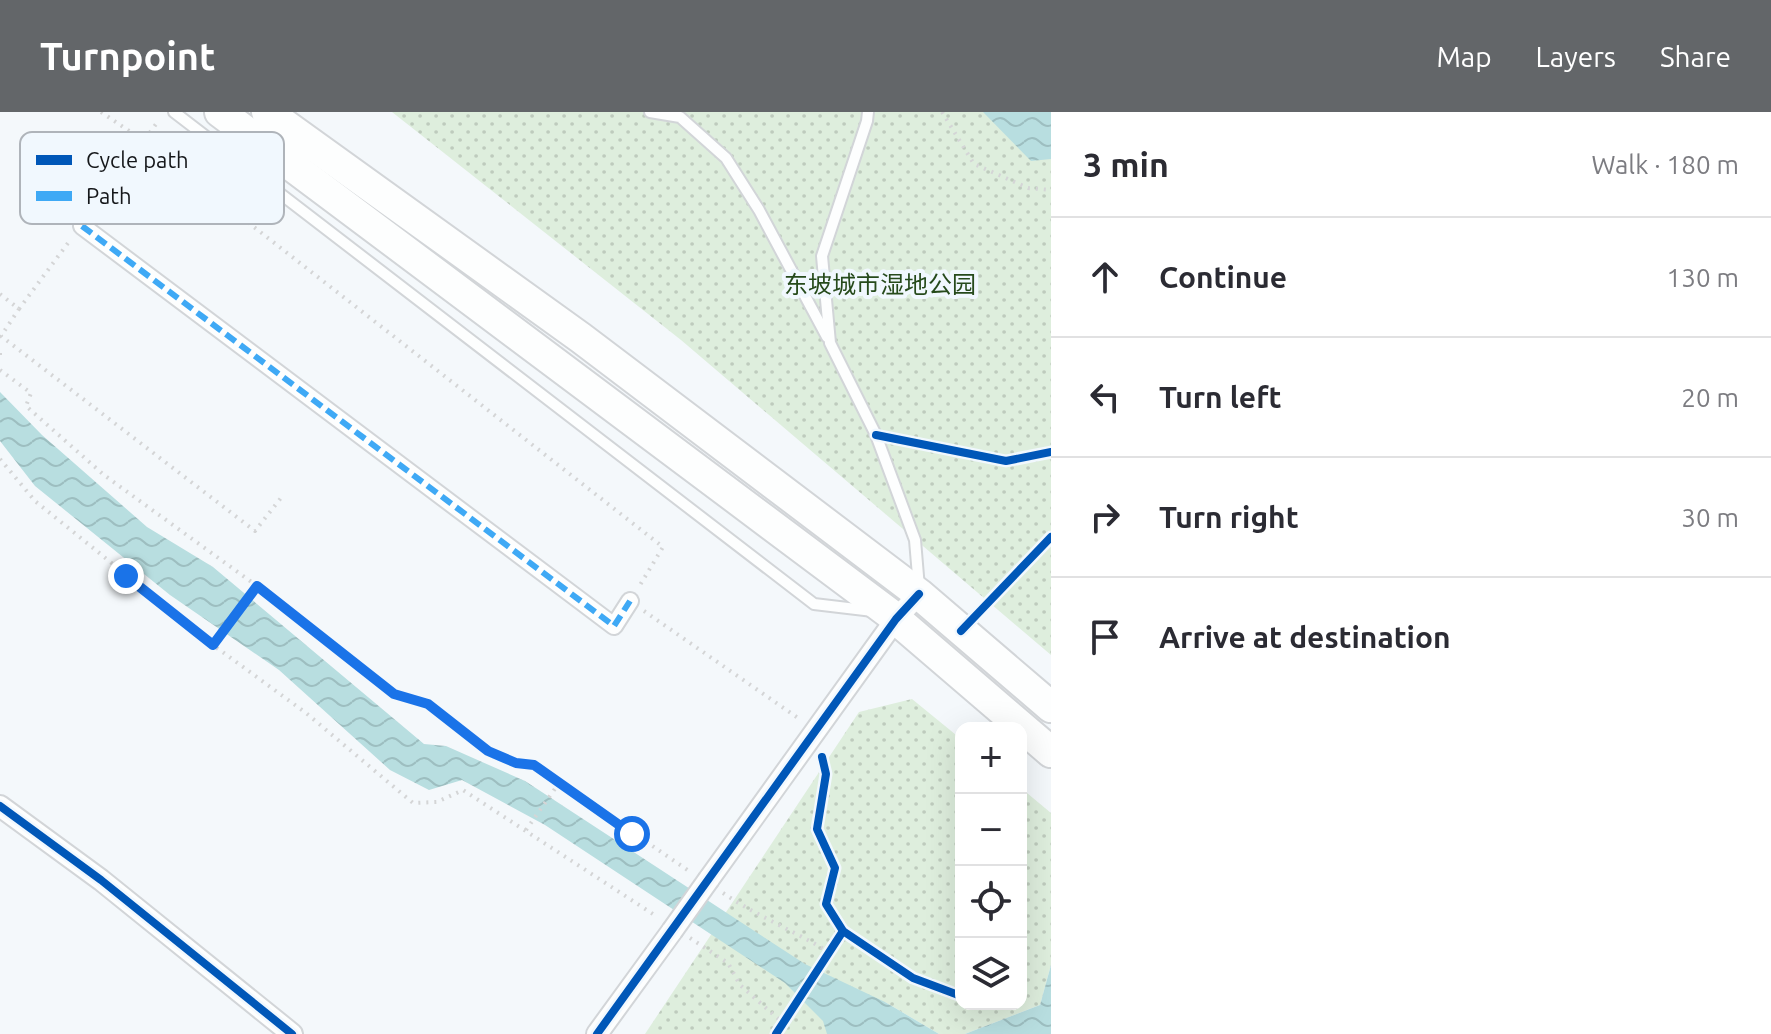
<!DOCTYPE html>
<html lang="en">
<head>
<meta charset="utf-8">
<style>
	body { margin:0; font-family:Ubuntu,"Noto Sans SC",sans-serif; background:#f7f7f7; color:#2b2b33 }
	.controls { position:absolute; right:24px; bottom:24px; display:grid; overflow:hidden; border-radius:16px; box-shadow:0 8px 32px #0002 }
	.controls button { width:72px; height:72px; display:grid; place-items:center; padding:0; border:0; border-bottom:2px solid #e1e1e2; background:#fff; color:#2b2b33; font:40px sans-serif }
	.stop { position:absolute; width:24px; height:24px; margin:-18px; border:6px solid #1a73e8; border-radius:50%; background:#fff }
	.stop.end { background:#1a73e8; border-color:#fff; box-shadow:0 2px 8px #0008 }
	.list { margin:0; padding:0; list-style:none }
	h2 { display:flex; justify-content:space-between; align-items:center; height:104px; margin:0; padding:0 32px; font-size:34px }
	h2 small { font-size:26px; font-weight:400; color:#7c7c81 }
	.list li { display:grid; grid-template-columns:52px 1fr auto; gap:24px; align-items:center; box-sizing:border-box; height:120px; padding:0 32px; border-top:2px solid #e1e1e2 }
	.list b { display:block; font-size:30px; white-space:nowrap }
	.list em { font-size:26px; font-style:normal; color:#7c7c81 }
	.icon { flex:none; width:44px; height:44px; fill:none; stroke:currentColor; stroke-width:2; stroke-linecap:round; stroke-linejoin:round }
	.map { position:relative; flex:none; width:1051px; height:922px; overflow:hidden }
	header { display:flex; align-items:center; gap:48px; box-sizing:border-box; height:112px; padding:0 40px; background:#636669; color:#fff }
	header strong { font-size:38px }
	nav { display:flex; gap:44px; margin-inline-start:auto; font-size:28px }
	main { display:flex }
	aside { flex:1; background:#fff }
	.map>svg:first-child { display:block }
	.park { fill:url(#park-dots) }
	.water { fill:url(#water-waves) }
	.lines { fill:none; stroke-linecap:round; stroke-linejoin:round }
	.service-casing { stroke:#d2d5d8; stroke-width:14 }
	.pedestrian-casing { stroke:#d2d5d8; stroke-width:20 }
	.minor-casing { stroke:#d2d5d8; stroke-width:24 }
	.secondary-casing { stroke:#d2d5d8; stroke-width:34 }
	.path { stroke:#d4d5d6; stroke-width:4; stroke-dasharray:2 6; stroke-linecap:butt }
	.service { stroke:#fdfefe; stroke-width:10 }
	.pedestrian { stroke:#fdfefe; stroke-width:16 }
	.minor { stroke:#fdfefe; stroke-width:20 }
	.secondary { stroke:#fdfefe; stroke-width:30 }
	.minor-bridge-casing { stroke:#d2d5d8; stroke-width:24; stroke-linecap:butt }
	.minor-bridge { stroke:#fdfefe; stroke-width:20 }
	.quiet { stroke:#3fa9f5; stroke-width:6; stroke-dasharray:12 6; stroke-linecap:butt }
	.cycleway-casing { stroke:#f1f8fe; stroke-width:13 }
	.cycleway { stroke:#0057b8; stroke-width:8 }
	.route { stroke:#1a73e8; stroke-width:10 }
	.labels { text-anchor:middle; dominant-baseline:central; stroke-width:8; stroke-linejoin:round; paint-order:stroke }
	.park-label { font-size:24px; fill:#264a1b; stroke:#f1f8fe }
	.key { fill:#f1f8fe; stroke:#afb4ba; stroke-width:2 }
	.key-label { font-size:22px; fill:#15171a }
</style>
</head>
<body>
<header>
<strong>Turnpoint</strong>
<nav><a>Map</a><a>Layers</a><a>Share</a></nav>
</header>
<main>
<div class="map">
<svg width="1051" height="922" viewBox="0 0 1051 922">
	<defs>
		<pattern id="park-dots" width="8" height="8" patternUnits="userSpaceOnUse" patternTransform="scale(2)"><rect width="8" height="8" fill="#deeedd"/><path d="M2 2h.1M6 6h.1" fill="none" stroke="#becbbd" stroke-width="1.8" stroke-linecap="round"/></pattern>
		<pattern id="water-waves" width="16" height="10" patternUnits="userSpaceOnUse" patternTransform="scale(2)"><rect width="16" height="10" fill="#b8dee0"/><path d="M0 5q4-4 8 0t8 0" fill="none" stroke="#9dbec0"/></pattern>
	</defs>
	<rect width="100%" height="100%" fill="#f4f8fb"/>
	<g class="park">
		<path d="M392,0H1051V543L681,228Z"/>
		<path d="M912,587L961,627V892H1021V676L1051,701V853L1040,893L965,922H939L885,890L858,922H645L859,600Z"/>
	</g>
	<g class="water">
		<path d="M983,0H1051V47L1031,49Z"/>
		<path d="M0,280L42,323L147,415L213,455L424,632L446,634L525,669L805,852L885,890L939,922H827L823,909L785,871L545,713L462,668L429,678L390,658L279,558L170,483L35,374L0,329Z"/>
		<path d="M1051,853V922H965L1040,893Z"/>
	</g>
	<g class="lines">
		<g class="service-casing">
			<g id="service">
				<path d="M174,0L814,492L873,499"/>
				<path d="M650,0L680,5L726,46L759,98L827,225"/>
				<path d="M868,0L867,9L822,144L830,231L876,323L915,428L919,476"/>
			</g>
		</g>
		<g class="pedestrian-casing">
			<path id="pedestrian" d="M82,114L614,514L630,489"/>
		</g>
		<g class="minor-casing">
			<g id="minor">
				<path d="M0,694L101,768L292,922"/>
				<path d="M709,767L896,507L919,482"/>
				<path d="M597,922L672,819"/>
			</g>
		</g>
		<g class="secondary-casing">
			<g id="secondary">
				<path d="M220,0L889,501L1051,640"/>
				<path d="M267,0L581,226L919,482L1051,595"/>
			</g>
		</g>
		<g class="path">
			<path d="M101,0L144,29L663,435L640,473"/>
			<path d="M942,0L974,52L1028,76L1051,78"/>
			<path d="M93,98L159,8"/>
			<path d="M0,182L19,197L1,224L255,419L284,382"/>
			<path d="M19,197L71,127"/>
			<path d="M0,241V244"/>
			<path d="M0,258L31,281L26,294L104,363L257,474L394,582L428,592L488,639L516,651L534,653L689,759"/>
			<path d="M0,347L35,389L213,533L306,601L413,691L437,690L463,678L656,804"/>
			<path d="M644,499L798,606"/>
			<path d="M213,533L257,474"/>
			<path d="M526,718L559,671"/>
			<path d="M723,781C757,804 794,819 829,840"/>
			<path d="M690,826L728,851L740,873L783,911"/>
		</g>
		<use href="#service" class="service"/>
		<use href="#pedestrian" class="pedestrian"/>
		<use href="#minor" class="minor"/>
		<use href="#secondary" class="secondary"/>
		<g class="minor-bridge-casing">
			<path id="minor-bridge" d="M672,819L709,767"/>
		</g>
		<use href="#minor-bridge" class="minor-bridge"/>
		<path class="quiet" d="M82,114L614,514L630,489"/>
		<g class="cycleway-casing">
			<g id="cycleway">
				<path d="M876,323L1006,349L1051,340"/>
				<path d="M961,519L1051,425"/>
				<path d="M822,645L826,662L817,717L835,756L826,792L843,819L913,866L961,884"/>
				<path d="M0,694L101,768L292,922"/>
				<path d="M597,922L896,507L919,482"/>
				<path d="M776,922L843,819"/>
			</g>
		</g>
		<use href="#cycleway" class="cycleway"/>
	</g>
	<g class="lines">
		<path class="route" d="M126,464L213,533L257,474L394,582L428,592L488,639L516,651L534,653L632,722"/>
	</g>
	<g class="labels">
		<g class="park-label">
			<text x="880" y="172">东坡城市湿地公园</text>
		</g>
	</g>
	<rect x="20" y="20" width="264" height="92" rx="12" class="key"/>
	<rect x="36" y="43" width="36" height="10" fill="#0057b8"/>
	<rect x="36" y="79" width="36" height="10" fill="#3fa9f5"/>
	<g class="key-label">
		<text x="86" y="56">Cycle path</text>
		<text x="86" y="92">Path</text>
	</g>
</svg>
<div class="controls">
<button>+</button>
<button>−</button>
<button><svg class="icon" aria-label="locate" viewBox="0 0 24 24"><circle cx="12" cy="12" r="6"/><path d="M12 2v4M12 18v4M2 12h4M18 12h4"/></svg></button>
<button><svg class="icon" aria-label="layers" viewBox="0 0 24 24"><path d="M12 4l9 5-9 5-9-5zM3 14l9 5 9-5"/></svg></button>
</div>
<div class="stop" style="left:632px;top:722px"></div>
<div class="stop end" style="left:126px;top:464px"></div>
</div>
<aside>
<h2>3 min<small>Walk · 180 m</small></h2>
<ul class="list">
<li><svg class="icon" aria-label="ahead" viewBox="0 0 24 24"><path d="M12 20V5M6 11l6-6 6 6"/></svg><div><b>Continue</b></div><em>130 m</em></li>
<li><svg class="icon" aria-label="left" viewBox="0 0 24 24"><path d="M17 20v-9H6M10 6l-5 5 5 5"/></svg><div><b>Turn left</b></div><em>20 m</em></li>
<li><svg class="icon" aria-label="right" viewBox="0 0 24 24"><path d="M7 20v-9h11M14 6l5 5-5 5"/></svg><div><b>Turn right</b></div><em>30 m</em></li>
<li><svg class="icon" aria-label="arrive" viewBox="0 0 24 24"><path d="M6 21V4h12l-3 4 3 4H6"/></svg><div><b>Arrive at destination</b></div></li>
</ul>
</aside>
</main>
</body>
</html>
